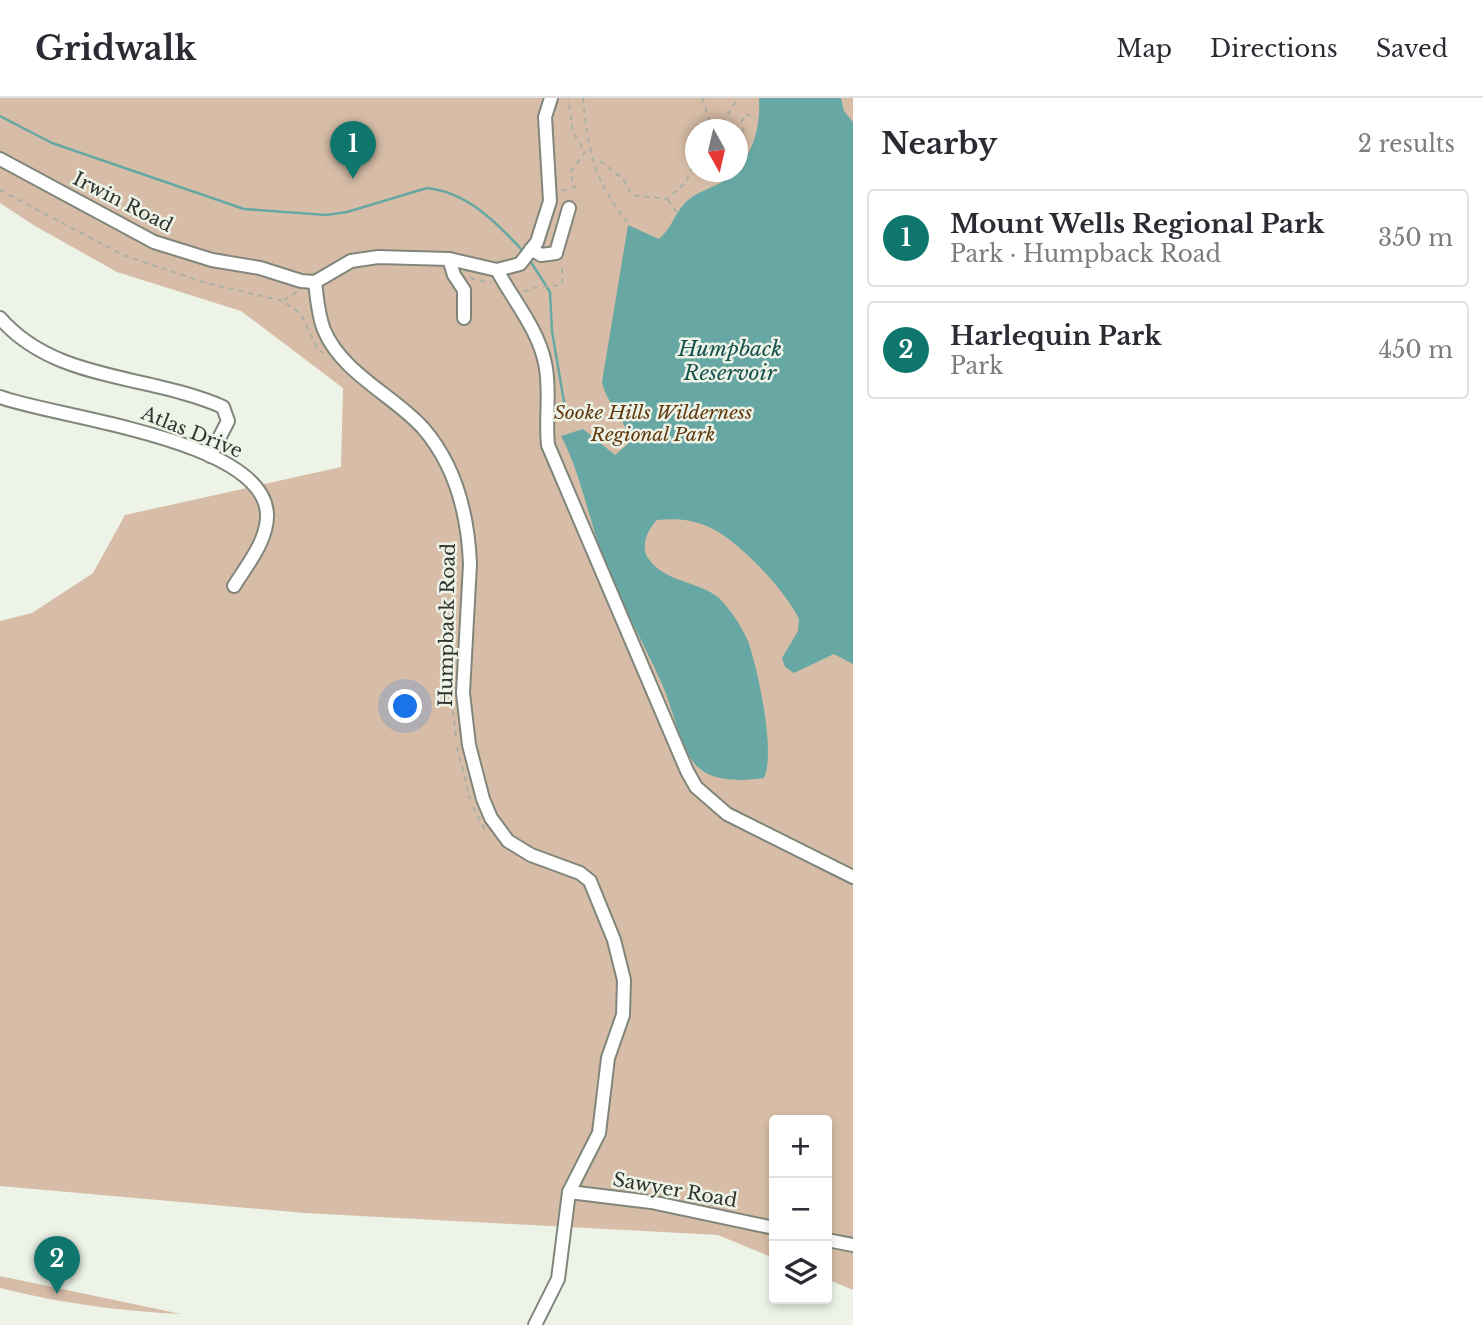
<!DOCTYPE html>
<html lang="en">
<head>
<meta charset="utf-8">
<style>
	body { margin:0; font-family:"Libre Baskerville",serif; background:#f2f2f3; color:#2b2b33 }
	.controls { position:absolute; right:21px; bottom:21px; display:grid; overflow:hidden; border-radius:7px; box-shadow:0 4px 10px #0003 }
	.controls button { width:63px; height:63px; display:grid; place-items:center; padding:0; border:0; border-bottom:2px solid #e1e1e2; background:#fff; color:#2b2b33; font:35px sans-serif }
	.compass { position:absolute; left:685px; top:21px; width:63px; height:63px; border-radius:50%; background:#fff; box-shadow:0 4px 10px #0003; rotate:172deg }
	.you { position:absolute; left:406px; top:609px; width:24px; height:24px; margin:-18px; border:5px solid #fff; border-radius:50%; background:#1a73e8; box-shadow:0 0 0 10px #1a73e833 }
	.badge { display:grid; place-items:center; width:46px; height:46px; border-radius:50%; background:#0f766e; color:#fff; font-size:23px; font-weight:700 }
	.pin { position:absolute; translate:-50% -58px; filter:drop-shadow(0 2px 4px #0008) }
	.pin::after { content:''; position:absolute; top:37px; width:24px; height:21px; background:inherit; clip-path:polygon(0 0,100% 0,50% 100%) }
	.list { margin:0; padding:0; list-style:none }
	h2 { display:flex; justify-content:space-between; align-items:center; height:91px; margin:0; padding:0 28px; font-size:30px }
	h2 small { font-size:23px; font-weight:400; color:#7c7c81 }
	.list li { display:grid; grid-template-columns:46px 1fr auto; gap:21px; align-items:center; box-sizing:border-box; height:98px; margin:0 14px 14px; padding:0 14px; border:2px solid #e1e1e2; border-radius:7px }
	.list b { display:block; font-size:26px; white-space:nowrap }
	.list p { margin:0; font-size:23px; white-space:nowrap; color:#7c7c81 }
	.list em { font-size:23px; font-style:normal; color:#7c7c81 }
	.icon { flex:none; width:38px; height:38px; fill:none; stroke:currentColor; stroke-width:2; stroke-linecap:round; stroke-linejoin:round }
	.map { position:relative; flex:none; width:853px; height:1227px; overflow:hidden }
	header { display:flex; align-items:center; gap:42px; box-sizing:border-box; height:98px; padding:0 35px; background:#fff; border-bottom:2px solid #e1e1e2 }
	header strong { font-size:33px }
	nav { display:flex; gap:38px; margin-inline-start:auto; font-size:24px }
	main { display:flex }
	aside { flex:1; background:#fff }
	.map>svg:first-child { display:block }
	.green { fill:#d7bda7; fill-rule:evenodd }
	.water { fill:#67a8a4 }
	.lines { fill:none; stroke-linecap:round; stroke-linejoin:round }
	.stream { stroke:#67a8a4; stroke-width:2.5 }
	.minor-casing { stroke:#81867b; stroke-width:16 }
	.path { stroke:#abafa6; stroke-width:2; stroke-dasharray:5 5; stroke-linecap:butt }
	.minor { stroke:#fff; stroke-width:12 }
	.labels { text-anchor:middle; dominant-baseline:central; stroke-width:5; stroke-linejoin:round; paint-order:stroke }
	.street-label { font-size:19px; fill:#31332f; stroke:#edf3e7 }
	.park-label { font-size:19px; font-style:italic; fill:#61390f; stroke:#edf3e7 }
	.water-label { font-size:21px; font-style:italic; fill:#18524f; stroke:#edf3e7 }
</style>
</head>
<body>
<header>
<strong>Gridwalk</strong>
<nav><a>Map</a><a>Directions</a><a>Saved</a></nav>
</header>
<main>
<div class="map">
<svg width="853" height="1227" viewBox="0 0 853 1227">
	<rect width="100%" height="100%" fill="#edf3e7"/>
	<g class="green">
		<path d="M0,0H853V1192L827,1181V1022H774V1160L718,1137L305,1115L0,1088V523L32,515L93,475L125,417L341,369L343,290L241,213L117,174L35,128L0,105ZM696,32H738V74H696Z"/>
		<path d="M0,1178L181,1216C120,1213 59,1205 0,1190Z"/>
	</g>
	<path class="water" d="M759,0H841L844,13L853,24V566L834,556L794,575L785,569L782,560L798,533L799,521C785,492 740,444 711,430C693,421 676,420 657,422C648,431 640,448 648,460C664,484 697,483 718,499C729,509 742,529 748,543C758,571 776,655 764,680C742,683 710,685 694,665C681,649 671,606 662,586C643,543 619,503 603,459C588,419 581,376 561,338L583,331L615,357L630,344C626,321 606,305 602,284L628,127L659,141C671,131 674,117 684,106C693,95 710,91 722,84C750,65 761,35 759,0Z"/>
	<g class="lines">
		<g class="stream">
			<path d="M0,18L52,45L244,111L326,117L347,114L427,90C467,94 497,125 523,153"/>
			<path d="M529,161L550,194L552,233L564,304"/>
		</g>
		<g class="minor-casing">
			<g id="minor">
				<path d="M0,61L154,144L212,162L260,170L301,183L315,184"/>
				<path d="M531,151L541,157L556,155L569,110"/>
				<path d="M449,161L454,177L464,192V220"/>
				<path d="M497,172C513,202 538,231 545,265C551,292 545,320 548,347L687,673L696,689L727,716L853,779"/>
				<path d="M315,184C317,200 318,217 324,232C342,275 393,297 423,330C456,368 468,417 470,466L463,595L469,647L483,701L491,720L508,743L531,757L580,775L590,783L614,842L624,882L623,917L608,960L599,1035L569,1094L558,1181L535,1227"/>
				<path d="M315,184L351,163L378,159L449,161L497,172L520,166L537,144L550,103L545,19L551,0"/>
				<path d="M0,220C55,284 149,276 223,309L228,323L210,358"/>
				<path d="M0,299C57,320 264,341 267,416C268,442 247,467 234,488"/>
				<path d="M569,1094L651,1104L774,1130"/>
				<path d="M827,1142L853,1147"/>
			</g>
		</g>
		<g class="path">
			<path d="M583,0C588,53 594,82 627,124"/>
			<path d="M702,0L711,27L731,28L733,32"/>
			<path d="M722,25L737,2L735,0"/>
			<path d="M738,36L744,38L742,22L746,16L756,21"/>
			<path d="M600,63L623,81L632,97L667,101L686,84L696,60"/>
			<path d="M0,92L123,157L206,185L283,203L301,216L317,250L323,255"/>
			<path d="M562,93L575,89L570,75L585,54L573,34L568,0"/>
			<path d="M668,102L679,117"/>
			<path d="M470,180L491,185"/>
			<path d="M524,194L532,190L561,187L563,179L561,165"/>
			<path d="M284,202L297,194"/>
			<path d="M452,603L456,640"/>
			<path d="M457,649L470,701"/>
			<path d="M473,709L485,732"/>
		</g>
		<use href="#minor" class="minor"/>
	</g>
	<g class="labels">
		<g class="street-label">
			<text transform="translate(123 104) rotate(27)">Irwin Road</text>
			<text transform="translate(192 334) rotate(22)">Atlas Drive</text>
			<text transform="translate(447 527) rotate(-89)">Humpback Road</text>
			<text transform="translate(675 1092) rotate(10)">Sawyer Road</text>
		</g>
		<g class="park-label">
			<text x="653" y="314">Sooke Hills Wilderness<tspan x="653" dy="22">Regional Park</tspan></text>
		</g>
		<g class="water-label">
			<text x="730" y="251">Humpback<tspan x="730" dy="24">Reservoir</tspan></text>
		</g>
	</g>
</svg>
<div class="controls">
<button>+</button>
<button>−</button>
<button><svg class="icon" aria-label="layers" viewBox="0 0 24 24"><path d="M12 4l9 5-9 5-9-5zM3 14l9 5 9-5"/></svg></button>
</div>
<svg class="compass" viewBox="-18 -18 36 36"><path d="M0-13l5 13h-10z" fill="#e53935"/><path d="M0 13l5-13h-10z" fill="#7c7c81"/></svg>
<div class="you"></div>
<div class="pin badge" style="left:353px;top:81px">1</div>
<div class="pin badge" style="left:57px;top:1196px">2</div>
</div>
<aside>
<h2>Nearby<small>2 results</small></h2>
<ul class="list">
<li><span class="badge">1</span><div><b>Mount Wells Regional Park</b><p>Park · Humpback Road</p></div><em>350 m</em></li>
<li><span class="badge">2</span><div><b>Harlequin Park</b><p>Park</p></div><em>450 m</em></li>
</ul>
</aside>
</main>
</body>
</html>
